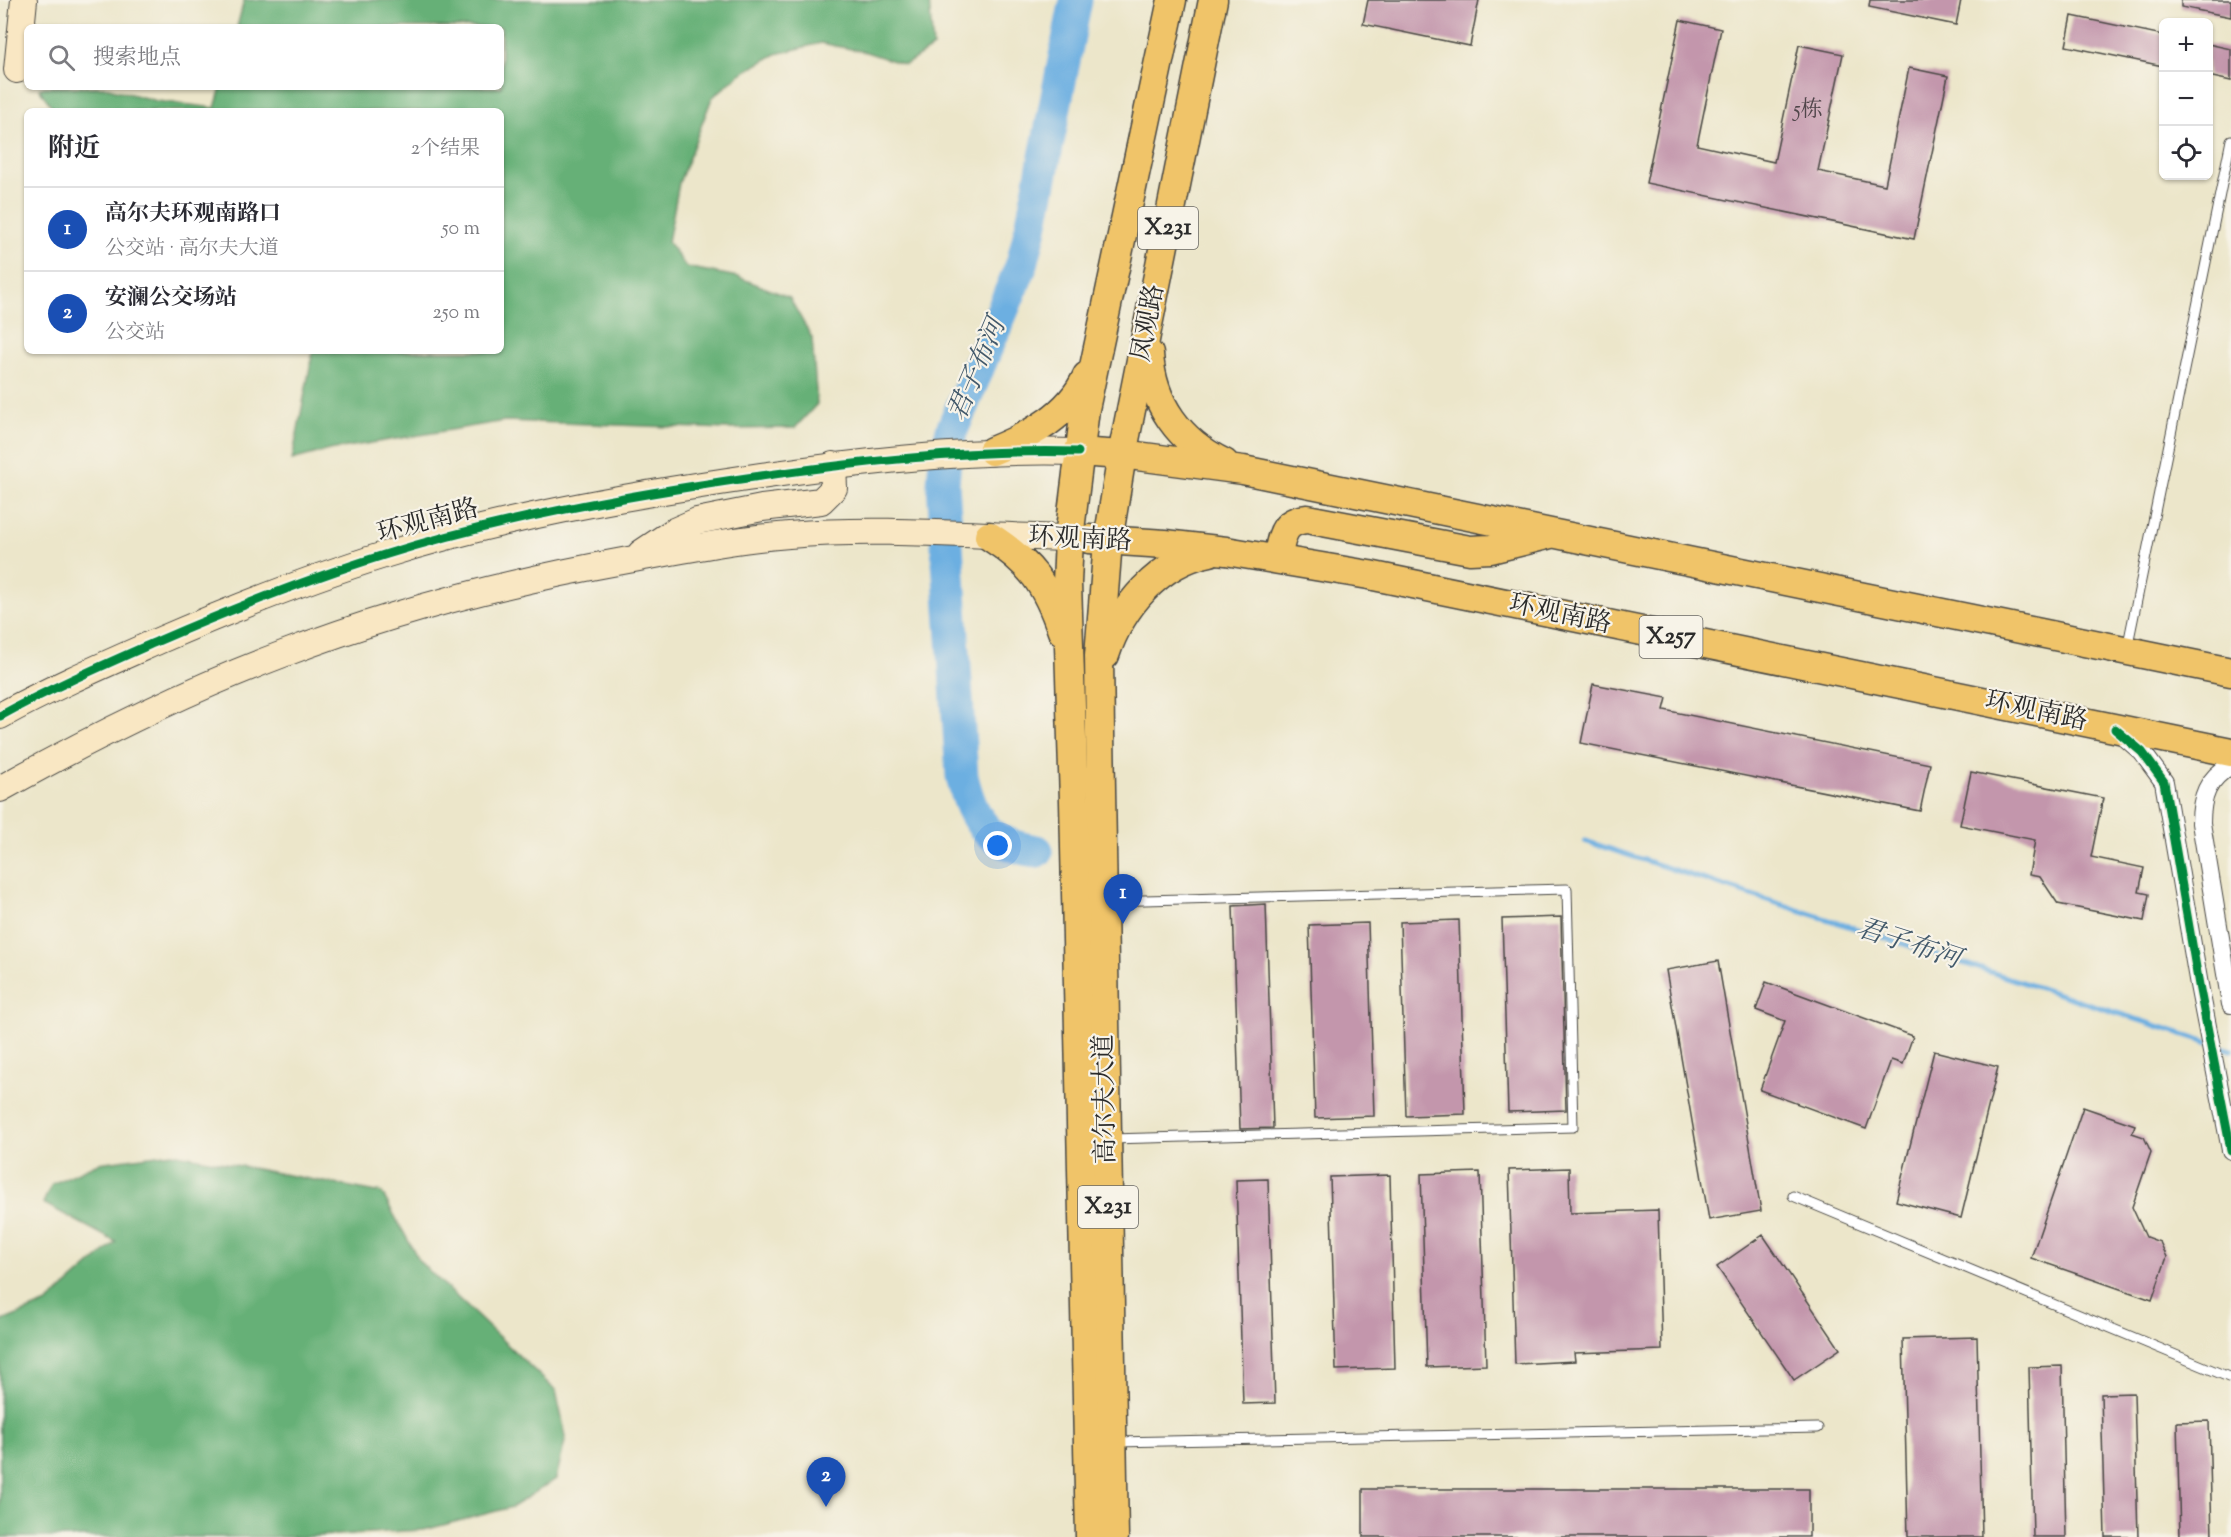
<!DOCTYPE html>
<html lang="zh">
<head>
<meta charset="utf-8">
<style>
	body { margin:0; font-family:"Sorts Mill Goudy","Noto Serif SC",serif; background:#f2f2f3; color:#2b2b33 }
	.controls { position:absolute; right:18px; top:18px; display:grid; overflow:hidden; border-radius:9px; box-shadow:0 2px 4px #0004 }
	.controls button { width:54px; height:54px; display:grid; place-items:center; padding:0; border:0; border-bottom:2px solid #e1e1e2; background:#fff; color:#2b2b33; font:30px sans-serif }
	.you { position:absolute; left:998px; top:846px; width:21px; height:21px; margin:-15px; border:4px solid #fff; border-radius:50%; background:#1a73e8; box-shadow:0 0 0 9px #1a73e833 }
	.badge { display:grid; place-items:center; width:39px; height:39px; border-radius:50%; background:#d1495b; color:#fff; font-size:20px; font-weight:700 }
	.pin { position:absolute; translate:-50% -50px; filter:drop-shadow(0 2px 3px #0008) }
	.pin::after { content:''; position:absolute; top:32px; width:21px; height:18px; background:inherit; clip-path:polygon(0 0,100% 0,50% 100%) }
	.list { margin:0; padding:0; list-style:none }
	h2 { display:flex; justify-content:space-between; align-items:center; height:78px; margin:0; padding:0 24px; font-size:26px }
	h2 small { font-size:20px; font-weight:400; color:#7c7c81 }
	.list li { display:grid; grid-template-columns:39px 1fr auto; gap:18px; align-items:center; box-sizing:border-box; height:84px; padding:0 24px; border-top:2px solid #e1e1e2 }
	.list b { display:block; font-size:22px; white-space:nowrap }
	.list p { margin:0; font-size:20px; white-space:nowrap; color:#7c7c81 }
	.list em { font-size:20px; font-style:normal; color:#7c7c81 }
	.icon { flex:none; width:33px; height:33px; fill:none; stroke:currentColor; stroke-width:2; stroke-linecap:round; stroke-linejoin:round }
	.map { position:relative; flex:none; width:2231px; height:1537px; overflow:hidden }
	.search { position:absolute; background:#fff; box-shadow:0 2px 4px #0004; left:24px; top:24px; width:480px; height:66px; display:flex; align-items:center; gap:15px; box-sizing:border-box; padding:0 21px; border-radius:9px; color:#7c7c81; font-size:22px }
	.panel { position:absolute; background:#fff; box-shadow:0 2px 4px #0004; left:24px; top:108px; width:480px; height:246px; border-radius:9px }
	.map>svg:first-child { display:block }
	.forest { fill:#66b077; stroke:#486e51; stroke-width:1.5 }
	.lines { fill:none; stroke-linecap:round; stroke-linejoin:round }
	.stream { stroke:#6cafe1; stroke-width:5 }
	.river { stroke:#6cafe1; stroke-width:33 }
	.building { fill:#c396ac }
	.lane-casing { stroke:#484743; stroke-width:11 }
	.street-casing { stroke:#484743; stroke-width:20 }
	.secondary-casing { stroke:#484743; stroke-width:28 }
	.primary-casing { stroke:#484743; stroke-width:31 }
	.lane { stroke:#fff; stroke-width:9 }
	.street { stroke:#fff; stroke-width:18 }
	.secondary { stroke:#f9e7c3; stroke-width:26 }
	.primary { stroke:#f0c469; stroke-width:28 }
	.cycleway-casing { stroke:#f7f3e8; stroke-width:13 }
	.cycleway { stroke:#00873e; stroke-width:9 }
	.labels { text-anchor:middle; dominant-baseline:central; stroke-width:4.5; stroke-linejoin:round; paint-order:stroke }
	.number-label { font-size:22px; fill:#51464b }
	.shield { fill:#f7f3e8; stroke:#686764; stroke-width:1.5 }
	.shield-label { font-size:24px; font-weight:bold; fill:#2b2b2b }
	.street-label { font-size:26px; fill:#2b2b2b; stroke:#f7f3e8 }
	.water-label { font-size:27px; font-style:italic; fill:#42596b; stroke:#f7f3e8 }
</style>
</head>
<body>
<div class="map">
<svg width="2231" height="1537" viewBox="0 0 2231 1537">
	<rect width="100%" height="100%" fill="#f7f3e8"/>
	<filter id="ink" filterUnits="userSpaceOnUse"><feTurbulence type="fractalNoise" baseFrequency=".0167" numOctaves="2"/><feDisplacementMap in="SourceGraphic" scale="12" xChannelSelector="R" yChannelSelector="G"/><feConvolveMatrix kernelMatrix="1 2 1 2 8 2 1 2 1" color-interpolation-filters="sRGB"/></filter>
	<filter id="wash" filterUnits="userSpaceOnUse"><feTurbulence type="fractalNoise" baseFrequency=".008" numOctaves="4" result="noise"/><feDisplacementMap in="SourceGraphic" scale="24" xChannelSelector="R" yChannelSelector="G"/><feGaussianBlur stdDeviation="1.35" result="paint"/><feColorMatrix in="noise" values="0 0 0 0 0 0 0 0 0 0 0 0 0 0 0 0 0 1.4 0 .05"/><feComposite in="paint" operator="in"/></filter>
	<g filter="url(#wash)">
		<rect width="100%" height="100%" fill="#ece6ca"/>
		<g class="forest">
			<path d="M244,0H929L933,47L905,65L866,52L821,43L776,54L740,74L712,98L679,183L668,242L686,267L738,277L789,297L812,338L817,404L795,428L728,429L505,421L329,450L292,460L313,351H501V111H55L39,89L45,87H105L157,101L215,108L221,87H501V27H237Z"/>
			<path d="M172,1153L382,1193L420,1262L556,1391L566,1437L556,1479L512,1507L424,1530L299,1537H0V1322L47,1303L116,1242L43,1203L52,1184L98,1163Z"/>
		</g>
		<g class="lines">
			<g class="stream">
				<path d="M1585,841L2207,1042"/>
				<path d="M2215,1045L2231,1050"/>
			</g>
			<path class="river" d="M1037,851C989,845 972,821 962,776L943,484L945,459L952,430L1022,264L1031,228L1076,0"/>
		</g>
		<g id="blocks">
			<g class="building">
				<path d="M1368,0H1479L1470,46L1363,24Z"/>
				<path d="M1870,0H1961L1956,25L1869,7Z"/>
				<path d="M2181,0H2231V17L2181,7Z"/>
				<path d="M2072,16L2163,35V66L2066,46Z"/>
				<path d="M1680,20L1721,29L1697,145L1774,162L1799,45L1843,54L1818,171L1885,185L1909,68L1948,76L1914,239L1646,183Z"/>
				<path d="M2208,44L2231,49V81L2208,76Z"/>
				<path d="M1593,684L1667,698L1664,710L1930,764L1920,811L1581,743Z"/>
				<path d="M1971,772L2103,798L2091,857L2144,868L2139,892L2149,894L2144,921L2058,904L2040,877L2029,875L2035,840L1960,825Z"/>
				<path d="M1266,904L1273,1128L1240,1129L1233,906Z"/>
				<path d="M1561,917L1566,1110L1508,1112L1502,919Z"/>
				<path d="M1459,920L1465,1114L1406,1116L1400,922Z"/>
				<path d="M1368,923L1374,1116L1315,1118L1309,925Z"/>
				<path d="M1718,961L1761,1211L1709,1220L1666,970Z"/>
				<path d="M1766,982L1913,1036L1903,1064L1891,1060L1866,1129L1760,1090L1785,1021L1756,1010Z"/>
				<path d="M1934,1051L1998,1067L1961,1218L1896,1201Z"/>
				<path d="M2083,1107L2135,1125L2132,1133L2144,1137L2151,1152L2132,1207L2146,1237L2160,1242L2167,1257L2152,1300L2031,1258Z"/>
				<path d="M1569,1168L1570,1213L1658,1210L1662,1350L1574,1353L1575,1361L1515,1364L1509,1170Z"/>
				<path d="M1480,1172L1486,1365L1427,1367L1421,1174Z"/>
				<path d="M1390,1175L1395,1368L1336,1370L1330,1177Z"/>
				<path d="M1268,1179L1275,1403L1243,1404L1236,1180Z"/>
				<path d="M1763,1235L1840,1349L1794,1380L1717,1267Z"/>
				<path d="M1977,1337L1982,1537H1908L1903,1339Z"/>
				<path d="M2062,1366L2066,1537H2033L2029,1367Z"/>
				<path d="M2134,1393L2138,1537H2105L2101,1394Z"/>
				<path d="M2209,1421L2212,1537H2180L2177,1422Z"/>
				<rect x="1363" y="1489" width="446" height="48"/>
			</g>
		</g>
	</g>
	<g filter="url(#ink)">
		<use href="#blocks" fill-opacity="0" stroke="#484743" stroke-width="1.5"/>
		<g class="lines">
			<g class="lane-casing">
				<g id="lane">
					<path d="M2127,649L2231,140"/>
					<path d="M1106,901L1567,889L1573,1127L1110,1139"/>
					<path d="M1793,1196L2231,1378"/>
					<path d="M1115,1442L1818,1428"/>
				</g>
			</g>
			<g class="street-casing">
				<g id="street">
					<path d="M2118,731L2142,752L2164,782L2199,985L2231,1150"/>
					<path d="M2231,765C2207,779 2201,797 2201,823L2231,1004"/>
				</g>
			</g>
			<g class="secondary-casing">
				<g id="secondary">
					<path d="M17,70L24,0"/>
					<path d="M641,553L674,531L697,521L762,508L821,501L834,488L833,465"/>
					<path d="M0,716C51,688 104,665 158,641C232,609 307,579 384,555C502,518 625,496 747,478C857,462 967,449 1078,452"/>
					<path d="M0,789C91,738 185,691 283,654C394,611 512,581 628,560C682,550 735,539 789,535C882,527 976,536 1069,538"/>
				</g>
			</g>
			<g class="primary-casing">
				<g id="primary">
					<path d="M1149,354C1152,404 1180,442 1224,463"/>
					<path d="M992,451C1029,436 1070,415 1087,376"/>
					<path d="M1078,452L1137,456L1243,470L2231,672"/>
					<path d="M989,536C1031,563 1046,584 1062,631"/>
					<path d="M1089,539L1165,544L1226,551L1369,575L2231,752"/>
					<path d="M1277,559C1282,538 1281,521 1307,519L1470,550L1491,549L1547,535"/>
					<path d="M1105,655C1121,607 1158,562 1210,552"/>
					<path d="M1090,1537L1074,801L1067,583L1069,538L1085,409L1172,0"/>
					<path d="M1114,1537L1100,732L1099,656L1108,541L1122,455L1213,0"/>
				</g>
			</g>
			<use href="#lane" class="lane"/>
			<use href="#street" class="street"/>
			<use href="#secondary" class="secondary"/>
			<use href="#primary" class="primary"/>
			<g class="cycleway-casing">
				<g id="cycleway">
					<path d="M0,716C51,688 104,665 158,641C232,609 307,579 384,555C502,518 625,496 747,478C857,462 967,449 1078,452"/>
					<path d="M2115,729L2142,752L2164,782L2199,985L2231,1150"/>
				</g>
			</g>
			<use href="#cycleway" class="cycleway"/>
		</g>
	</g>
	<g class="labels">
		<g class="number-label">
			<text x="1808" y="111">5栋</text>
		</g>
		<g class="shield">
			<rect x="1138" y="207" width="60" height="42" rx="4.5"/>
			<rect x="1639.5" y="616" width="63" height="42" rx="4.5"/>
			<rect x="1078" y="1186" width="60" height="42" rx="4.5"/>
		</g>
		<g class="shield-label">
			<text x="1168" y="228">X231</text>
			<text x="1671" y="637">X257</text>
			<text x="1108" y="1207">X231</text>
		</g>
		<g class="street-label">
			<text transform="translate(1149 323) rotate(-79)">凤观路</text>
			<text transform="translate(428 522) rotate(-15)">环观南路</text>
			<text transform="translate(1080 540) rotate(3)">环观南路</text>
			<text transform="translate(1560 615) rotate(12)">环观南路</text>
			<text transform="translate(2036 712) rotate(12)">环观南路</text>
			<text transform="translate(1106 1099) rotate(-91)">高尔夫大道</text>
		</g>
		<g class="water-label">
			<text transform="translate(978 370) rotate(-67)">君子布河</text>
			<text transform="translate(1908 945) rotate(18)">君子布河</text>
		</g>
	</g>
</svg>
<div class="controls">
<button>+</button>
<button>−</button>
<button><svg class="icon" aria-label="locate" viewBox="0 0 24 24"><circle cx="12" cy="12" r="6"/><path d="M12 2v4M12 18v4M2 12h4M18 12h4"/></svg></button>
</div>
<div class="you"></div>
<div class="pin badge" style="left:1123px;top:924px;background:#1a4fb4">1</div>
<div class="pin badge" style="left:826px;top:1507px;background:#1a4fb4">2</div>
<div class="search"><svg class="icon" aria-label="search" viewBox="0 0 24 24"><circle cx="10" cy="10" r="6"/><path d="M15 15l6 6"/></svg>搜索地点</div>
<section class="panel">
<h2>附近<small>2个结果</small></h2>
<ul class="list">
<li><span class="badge" style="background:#1a4fb4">1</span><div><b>高尔夫环观南路口</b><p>公交站 · 高尔夫大道</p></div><em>50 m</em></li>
<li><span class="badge" style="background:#1a4fb4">2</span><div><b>安澜公交场站</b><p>公交站</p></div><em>250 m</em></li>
</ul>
</section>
</div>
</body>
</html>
